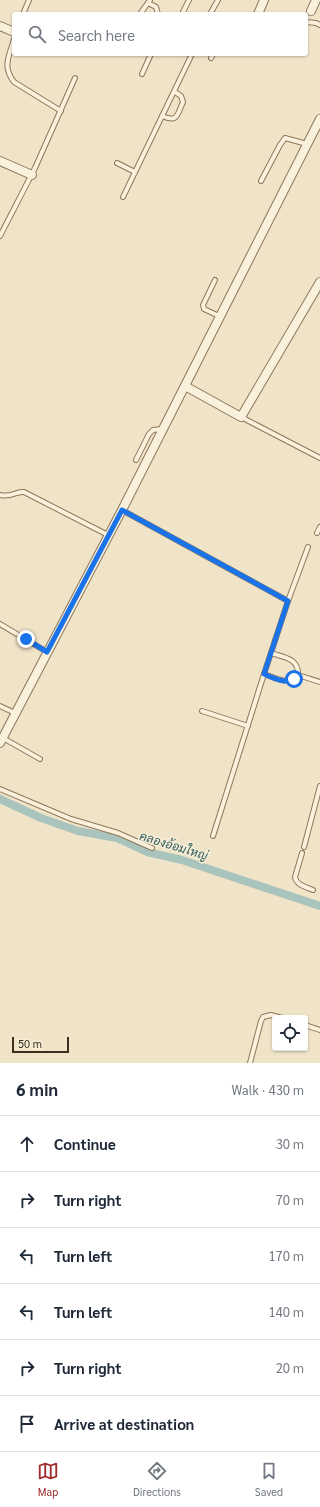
<!DOCTYPE html>
<html lang="en">
<head>
<meta charset="utf-8">
<style>
	body { margin:0; font-family:Georgia,Sarabun,serif; background:#f6f6f7; color:#1f2937 }
	.controls { position:absolute; right:12px; bottom:12px; display:grid; overflow:hidden; border-radius:4px; box-shadow:0 1px 3px #0004 }
	.controls button { width:36px; height:36px; display:grid; place-items:center; padding:0; border:0; border-bottom:1px solid #e0e1e3; background:#fff; color:#1f2937; font:20px sans-serif }
	.scale { position:absolute; left:12px; bottom:10px; width:57px; box-sizing:border-box; padding-left:4px; border:2px solid #3d2e20; border-top:0; font-size:11px; line-height:14px; white-space:nowrap; color:#3d2e20; -webkit-text-stroke:3px #f7eed8; paint-order:stroke }
	.stop { position:absolute; width:12px; height:12px; margin:-9px; border:3px solid #1a73e8; border-radius:50%; background:#fff }
	.stop.end { background:#1a73e8; border-color:#fff; box-shadow:0 1px 4px #0008 }
	.list { margin:0; padding:0; list-style:none }
	h2 { display:flex; justify-content:space-between; align-items:center; height:52px; margin:0; padding:0 16px; font-size:17px }
	h2 small { font-size:13px; font-weight:400; color:#747a83 }
	.list li { display:grid; grid-template-columns:26px 1fr auto; gap:12px; align-items:center; box-sizing:border-box; height:56px; padding:0 16px; border-top:1px solid #e0e1e3 }
	.list b { display:block; font-size:15px; white-space:nowrap }
	.list em { font-size:13px; font-style:normal; color:#747a83 }
	.icon { flex:none; width:22px; height:22px; fill:none; stroke:currentColor; stroke-width:2; stroke-linecap:round; stroke-linejoin:round }
	.map { position:relative; flex:none; width:320px; height:1063px; overflow:hidden }
	.search { position:absolute; background:#fff; box-shadow:0 1px 3px #0004; left:12px; right:12px; top:12px; height:44px; display:flex; align-items:center; gap:10px; box-sizing:border-box; padding:0 14px; border-radius:4px; color:#747a83; font-size:15px }
	.sheet { height:388px; background:#fff }
	nav { display:flex; justify-content:space-around; align-items:center; box-sizing:border-box; height:56px; border-top:1px solid #e0e1e3; background:#fff; font-size:11px; color:#747a83 }
	nav a { display:grid; justify-items:center; gap:2px }
	nav .on { color:#9e2a2b }
	.map>svg:first-child { display:block }
	.lines { fill:none; stroke-linecap:round; stroke-linejoin:round }
	.canal { stroke:#a9c4bc; stroke-width:8 }
	.service-casing { stroke:#8d765c; stroke-width:6 }
	.minor-casing { stroke:#8d765c; stroke-width:10 }
	.service { stroke:#faf1dc; stroke-width:4 }
	.minor { stroke:#faf1dc; stroke-width:8 }
	.route { stroke:#1a73e8; stroke-width:5 }
	.labels { text-anchor:middle; dominant-baseline:central; stroke-width:3; stroke-linejoin:round; paint-order:stroke }
	.water-label { font-size:12px; font-style:italic; fill:#2f5d5a; stroke:#f7eed8 }
</style>
</head>
<body>
<div class="map">
<svg width="320" height="1063" viewBox="0 0 320 1063">
	<rect width="100%" height="100%" fill="#f0e4c8"/>
	<g class="lines">
		<path class="canal" d="M0,799L41,818L78,831L117,838L147,852L182,860L320,906"/>
		<g class="service-casing">
			<g id="service">
				<path d="M148,3L156,7L158,14"/>
				<path d="M183,12L189,0"/>
				<path d="M23,14L29,0"/>
				<path d="M140,14L150,0"/>
				<path d="M210,14L218,0"/>
				<path d="M306,22L316,23L320,25"/>
				<path d="M14,39C9,57 2,66 14,82L61,111"/>
				<path d="M211,58L213,54"/>
				<path d="M142,74L151,54"/>
				<path d="M162,116C178,123 177,115 183,102L181,96L175,92"/>
				<path d="M117,163L135,172"/>
				<path d="M261,181L280,145L285,138L307,144"/>
				<path d="M123,197L192,54"/>
				<path d="M0,236L35,168L75,78"/>
				<path d="M215,280L203,305L204,309L219,316"/>
				<path d="M241,417L320,458"/>
				<path d="M136,460L149,434L153,430L162,429"/>
				<path d="M0,495C12,498 15,491 24,492L108,535"/>
				<path d="M122,510L288,601L264,674L213,836"/>
				<path d="M317,533L320,527"/>
				<path d="M288,601L308,547"/>
				<path d="M0,624L47,652"/>
				<path d="M264,674C276,678 287,686 298,675C299,658 283,657 271,653"/>
				<path d="M298,675L320,682"/>
				<path d="M0,706L15,713"/>
				<path d="M202,711L248,726"/>
				<path d="M3,738L40,759"/>
				<path d="M0,789L71,819L118,833L152,848"/>
				<path d="M304,847L320,786"/>
				<path d="M302,853L295,877C296,885 306,887 313,890"/>
				<path d="M305,1025L320,1030"/>
				<path d="M250,1063L261,1021L263,1017L271,1015L282,1018"/>
			</g>
		</g>
		<g class="minor-casing">
			<g id="minor">
				<path d="M311,11L316,0"/>
				<path d="M258,14L264,0"/>
				<path d="M0,26L14,32"/>
				<path d="M0,161L32,175"/>
				<path d="M185,386L241,417L320,282"/>
				<path d="M0,743L122,510L320,119"/>
			</g>
		</g>
		<use href="#service" class="service"/>
		<use href="#minor" class="minor"/>
	</g>
	<g class="lines">
		<path class="route" d="M26,639L47,652L122,510L288,601L264,674C274,678 284,684 294,679"/>
	</g>
	<g class="labels">
		<g class="water-label">
			<text transform="translate(174 845) rotate(17)">คลองอ้อมใหญ่</text>
		</g>
	</g>
</svg>
<div class="controls">
<button><svg class="icon" aria-label="locate" viewBox="0 0 24 24"><circle cx="12" cy="12" r="6"/><path d="M12 2v4M12 18v4M2 12h4M18 12h4"/></svg></button>
</div>
<div class="scale">50 m</div>
<div class="stop" style="left:294px;top:679px"></div>
<div class="stop end" style="left:26px;top:639px"></div>
<div class="search"><svg class="icon" aria-label="search" viewBox="0 0 24 24"><circle cx="10" cy="10" r="6"/><path d="M15 15l6 6"/></svg>Search here</div>
</div>
<section class="sheet">
<h2>6 min<small>Walk · 430 m</small></h2>
<ul class="list">
<li><svg class="icon" aria-label="ahead" viewBox="0 0 24 24"><path d="M12 20V5M6 11l6-6 6 6"/></svg><div><b>Continue</b></div><em>30 m</em></li>
<li><svg class="icon" aria-label="right" viewBox="0 0 24 24"><path d="M7 20v-9h11M14 6l5 5-5 5"/></svg><div><b>Turn right</b></div><em>70 m</em></li>
<li><svg class="icon" aria-label="left" viewBox="0 0 24 24"><path d="M17 20v-9H6M10 6l-5 5 5 5"/></svg><div><b>Turn left</b></div><em>170 m</em></li>
<li><svg class="icon" aria-label="left" viewBox="0 0 24 24"><path d="M17 20v-9H6M10 6l-5 5 5 5"/></svg><div><b>Turn left</b></div><em>140 m</em></li>
<li><svg class="icon" aria-label="right" viewBox="0 0 24 24"><path d="M7 20v-9h11M14 6l5 5-5 5"/></svg><div><b>Turn right</b></div><em>20 m</em></li>
<li><svg class="icon" aria-label="arrive" viewBox="0 0 24 24"><path d="M6 21V4h12l-3 4 3 4H6"/></svg><div><b>Arrive at destination</b></div></li>
</ul>
</section>
<nav>
<a class="on"><svg class="icon" aria-label="map" viewBox="0 0 24 24"><path d="M3 6l6-2 6 2 6-2v14l-6 2-6-2-6 2zM9 4v14M15 6v14"/></svg>Map</a>
<a><svg class="icon" aria-label="directions" viewBox="0 0 24 24"><path d="M12 3l9 9-9 9-9-9zM9 14v-3h6M13 9l2 2-2 2"/></svg>Directions</a>
<a><svg class="icon" aria-label="saved" viewBox="0 0 24 24"><path d="M7 4h10v16l-5-4-5 4z"/></svg>Saved</a>
</nav>
</body>
</html>
